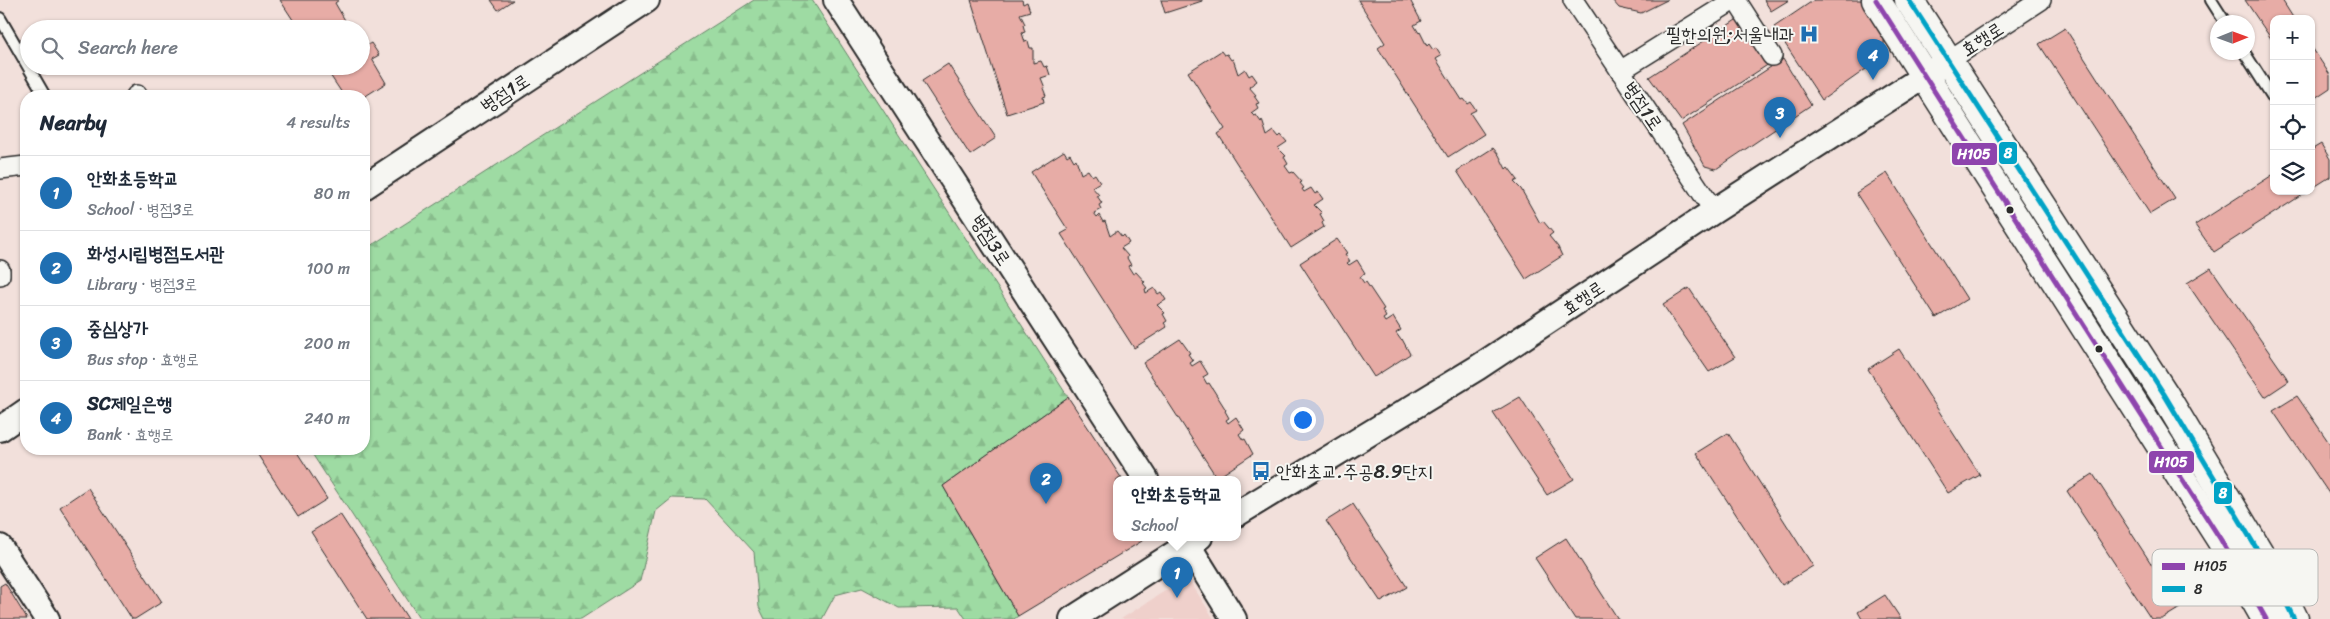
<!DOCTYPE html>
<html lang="en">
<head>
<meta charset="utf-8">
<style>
	body { margin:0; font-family:Sriracha,"Poor Story",sans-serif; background:#f2f2f3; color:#1f2937 }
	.controls { position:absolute; right:15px; top:15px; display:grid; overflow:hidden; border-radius:10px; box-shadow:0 1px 4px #0004 }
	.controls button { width:45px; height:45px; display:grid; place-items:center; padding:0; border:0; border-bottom:1px solid #e0e1e3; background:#fff; color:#1f2937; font:25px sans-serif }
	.compass { position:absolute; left:2210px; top:15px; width:45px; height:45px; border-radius:50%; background:#fff; box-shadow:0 1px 4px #0004; rotate:89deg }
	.you { position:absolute; left:1302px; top:419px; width:18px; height:18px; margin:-12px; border:4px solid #fff; border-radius:50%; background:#1a73e8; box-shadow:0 0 0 8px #1a73e833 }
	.badge { display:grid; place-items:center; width:32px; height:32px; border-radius:50%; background:#1f6fb2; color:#fff; font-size:16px; font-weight:700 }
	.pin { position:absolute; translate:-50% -41px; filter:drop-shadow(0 1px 2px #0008) }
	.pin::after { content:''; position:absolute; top:26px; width:18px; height:15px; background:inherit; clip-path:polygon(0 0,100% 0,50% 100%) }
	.popup { position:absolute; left:1113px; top:476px; width:128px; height:65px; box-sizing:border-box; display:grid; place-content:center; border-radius:10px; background:#fff; filter:drop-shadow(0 1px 4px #0005); font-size:16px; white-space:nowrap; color:#747a83 }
	.popup b { font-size:19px; color:#1f2937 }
	.popup::after { content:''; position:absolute; left:50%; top:100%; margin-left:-10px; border:10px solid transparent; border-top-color:#fff }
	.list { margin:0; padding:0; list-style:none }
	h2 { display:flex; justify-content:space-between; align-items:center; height:65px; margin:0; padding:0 20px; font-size:21px }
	h2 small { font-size:16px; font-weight:400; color:#747a83 }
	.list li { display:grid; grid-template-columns:32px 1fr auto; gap:15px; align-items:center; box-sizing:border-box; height:75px; padding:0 20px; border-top:1px solid #e0e1e3 }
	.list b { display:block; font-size:19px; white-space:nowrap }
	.list p { margin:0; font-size:16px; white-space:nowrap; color:#747a83 }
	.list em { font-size:16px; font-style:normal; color:#747a83 }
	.icon { flex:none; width:28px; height:28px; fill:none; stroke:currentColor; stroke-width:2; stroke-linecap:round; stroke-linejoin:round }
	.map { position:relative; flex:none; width:2330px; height:619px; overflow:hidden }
	.search { position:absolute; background:#fff; box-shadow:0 1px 4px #0004; left:20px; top:20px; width:350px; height:55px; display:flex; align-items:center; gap:12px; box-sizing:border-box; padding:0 18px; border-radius:28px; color:#747a83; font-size:19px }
	.panel { position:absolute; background:#fff; box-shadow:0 1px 4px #0004; left:20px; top:90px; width:350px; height:365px; border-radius:20px }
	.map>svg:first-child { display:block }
	.built { fill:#efd0cb }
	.forest { fill:url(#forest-firs); stroke:#648367 }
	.building { fill:#e7aca6; stroke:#2b2b2b }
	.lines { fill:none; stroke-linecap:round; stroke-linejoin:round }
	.service-casing { stroke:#2b2b2b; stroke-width:14 }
	.minor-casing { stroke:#2b2b2b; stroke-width:22 }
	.tertiary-casing { stroke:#2b2b2b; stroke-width:28 }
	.primary-casing { stroke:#2b2b2b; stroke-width:31 }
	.service { stroke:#f6f6f2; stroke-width:10 }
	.minor { stroke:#f6f6f2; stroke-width:19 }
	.tertiary { stroke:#f6f6f2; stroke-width:24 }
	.primary { stroke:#f6f6f2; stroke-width:28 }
	.bus-1-casing { stroke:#f6f6f2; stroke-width:9 }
	.bus-2-casing { stroke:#f6f6f2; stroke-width:9 }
	.bus-1 { stroke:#8e44ad; stroke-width:5 }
	.bus-2 { stroke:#02a3c6; stroke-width:5 }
	.bus-dot { fill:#2b2b2b; stroke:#f6f6f2; stroke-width:2 }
	.labels { text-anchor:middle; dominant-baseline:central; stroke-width:4; stroke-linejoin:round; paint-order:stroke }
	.poi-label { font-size:19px; fill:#2b2b2b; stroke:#f6f6f2; text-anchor:end }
	.street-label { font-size:19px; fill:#2b2b2b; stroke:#f6f6f2 }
	.key { fill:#f6f6f2; stroke:#b9b9b6; stroke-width:1 }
	.key-label { font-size:14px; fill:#2b2b2b }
	.line-badge { stroke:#f6f6f2; stroke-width:2 }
	.badge-label { font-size:14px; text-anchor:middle; font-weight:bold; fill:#fff }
</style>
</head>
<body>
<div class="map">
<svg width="2330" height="619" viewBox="0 0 2330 619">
	<defs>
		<pattern id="forest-firs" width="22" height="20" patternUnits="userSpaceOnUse" patternTransform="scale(1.25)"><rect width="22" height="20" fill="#9edba3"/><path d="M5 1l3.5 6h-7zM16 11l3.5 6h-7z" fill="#88bc8c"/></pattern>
	</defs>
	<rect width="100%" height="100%" fill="#f2e0db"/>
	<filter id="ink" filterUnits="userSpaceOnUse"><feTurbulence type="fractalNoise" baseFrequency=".02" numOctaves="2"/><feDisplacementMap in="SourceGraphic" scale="10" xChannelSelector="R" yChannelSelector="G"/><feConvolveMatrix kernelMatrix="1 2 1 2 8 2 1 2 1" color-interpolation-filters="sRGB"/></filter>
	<g filter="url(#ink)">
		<path class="built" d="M1187,577L1214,619H1121Z"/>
		<path class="forest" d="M754,0H812L1068,397L943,486L1018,616L1014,619H966L958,607L899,608L862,588L835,595L822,619H765L759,607L754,552L705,499L672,498L656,511L640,581L581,619H420L309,449H364V250Z"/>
		<g class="building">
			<path d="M280,0H339L335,3L350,29H299Z"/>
			<path d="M491,0H513L498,10Z"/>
			<path d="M971,0H1022L1023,4L1027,2L1030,11L1020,14L1025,24L1023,25L1025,32L1022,33L1025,42L1028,41L1030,48H1033V63L1041,61L1044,67L1047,66L1050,75L1041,78L1045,88H1043L1046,96L1043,97L1044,102L1007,114Z"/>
			<path d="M1161,0H1202V1L1165,13Z"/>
			<path d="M1358,0H1410L1421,21L1414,25L1419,33L1420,32L1427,46L1429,44L1433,50L1436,48L1441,56L1436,59L1462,100L1464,99L1468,104L1471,102L1476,110L1470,113L1484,134L1448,157L1378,48L1385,43Z"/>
			<path d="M1612,0H1667L1641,13L1619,8Z"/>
			<path d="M1764,0H1789L1771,11Z"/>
			<path d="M1814,0H1866L1885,29L1883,57L1822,100L1774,27Z"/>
			<path d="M2245,0H2282L2294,19H2274V43Z"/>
			<path d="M1739,18L1769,64L1681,121L1649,77Z"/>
			<path d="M2065,28L2175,199L2150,214L2039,44Z"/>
			<path d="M361,43L364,47L371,43L379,55L372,59L386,83L364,97L344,96L324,66H361Z"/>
			<path d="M2311,46L2330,75V88L2312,100Z"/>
			<path d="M1221,51L1224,55L1227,54L1231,60L1233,59L1238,74L1245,69L1249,76L1252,74L1257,81L1249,87L1256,95L1254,96L1259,103L1256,104L1258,108L1251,113L1254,116L1256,115L1261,122L1262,120L1267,136L1274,131L1279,137L1281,135L1287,142L1278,148L1286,156L1284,157L1288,164L1285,166L1290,173L1293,172L1302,182L1300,183L1304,188L1302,189L1304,192L1311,188L1315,194L1318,192L1323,199L1314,205L1322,213L1320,214L1324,221L1322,223L1324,227L1291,248L1218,134L1225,129L1188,72Z"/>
			<path d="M1783,59L1811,105L1716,169L1705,166L1682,125Z"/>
			<path d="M948,64L996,138L970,155L922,81Z"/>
			<path d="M2321,144L2330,159V177L2311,189V150Z"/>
			<path d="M1493,148L1499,155L1506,169L1508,167L1518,180L1514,182L1521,189L1540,223L1543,221L1553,233L1549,236L1558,247L1562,256L1526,279L1457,171Z"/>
			<path d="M1064,151L1067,156L1070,154L1074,161L1076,159L1081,174L1088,170L1092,176L1095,174L1100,182L1092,187L1099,195L1097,196L1102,203L1099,205L1101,209L1094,213L1097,217L1099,215L1103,222L1105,221L1110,236L1117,231L1122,237L1124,235L1129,243L1121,248L1128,256L1127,258L1131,265L1128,266L1133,274L1136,272L1145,282L1143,283L1147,288L1145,289L1146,293L1154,288L1158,294L1161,292L1166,300L1157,305L1165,313L1163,314L1167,321L1164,323L1167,327L1134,348L1061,234L1068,230L1031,172Z"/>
			<path d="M1887,173L1967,299L1936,318L1856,193Z"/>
			<path d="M2274,174V191H2308L2214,252L2195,225Z"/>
			<path d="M1337,239L1347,253L1345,254L1350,261L1347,263L1349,265L1357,260L1365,273L1360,277L1364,283L1366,282L1384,309L1382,310L1386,317L1383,319L1385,322L1393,317L1401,330L1396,333L1401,340L1402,339L1410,354L1374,377L1300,263Z"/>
			<path d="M2211,268L2289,381L2265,397L2187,283Z"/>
			<path d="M1689,288L1735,357L1709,372L1663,305Z"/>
			<path d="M1180,339L1190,353L1188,354L1193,361L1190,363L1192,366L1200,361L1208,374L1203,377L1207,384L1209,383L1226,410L1225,411L1229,418L1226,420L1228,423L1236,417L1244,430L1239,434L1243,440L1245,439L1253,454L1217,478L1143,363Z"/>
			<path d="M1899,349L1980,475L1948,493L1868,369Z"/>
			<path d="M2297,396L2330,444V495L2273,411Z"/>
			<path d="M1068,397L1122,479H1117V537H1144L1142,541L1018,616L943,486Z"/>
			<path d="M1520,397L1574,479L1547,495L1493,413Z"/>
			<path d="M1728,433L1813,566L1782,585L1696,453Z"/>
			<path d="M254,449H295L327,499L298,517Z"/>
			<path d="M2093,474L2180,608L2162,619H2151L2067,491Z"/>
			<path d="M88,488L162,602L135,619H132L60,507Z"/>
			<path d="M1353,504L1407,587L1381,602L1326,521Z"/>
			<path d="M340,514L408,619H367L311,532Z"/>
			<path d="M1566,538L1618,619H1575L1535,558Z"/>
			<path d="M5,583L27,619H0V586Z"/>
			<path d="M1885,595L1901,619H1862L1858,612Z"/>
		</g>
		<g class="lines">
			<g class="service-casing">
				<g id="service">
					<path d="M2211,0L2225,22"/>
					<path d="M0,18L45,96"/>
					<path d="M2244,52L2274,99"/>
				</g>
			</g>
			<g class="minor-casing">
				<g id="minor">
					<path d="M1573,0L1714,211"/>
					<path d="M1736,0L1772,56"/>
					<path d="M1948,61L2041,0"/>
					<path d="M1620,71L1734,0"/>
					<path d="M136,96L137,95"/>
					<path d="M0,169L26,166"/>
					<path d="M0,270V275"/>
				</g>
			</g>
			<g class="tertiary-casing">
				<g id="tertiary">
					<path d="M836,0L1146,479"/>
					<path d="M364,187L647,0"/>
					<path d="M0,429L26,411"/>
					<path d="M1237,514L1477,368L1714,211L1948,61"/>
					<path d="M1183,537L1234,619"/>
					<path d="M0,547L47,619"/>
					<path d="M1072,619L1200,537"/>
				</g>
			</g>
			<g class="primary-casing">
				<g id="primary">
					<path d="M1876,0L2221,540L2266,619"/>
					<path d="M1909,0L2164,394L2273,576L2294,619"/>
				</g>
			</g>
			<use href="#service" class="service"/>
			<use href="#minor" class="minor"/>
			<use href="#tertiary" class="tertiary"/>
			<use href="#primary" class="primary"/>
			<g class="bus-1-casing">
				<path id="bus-1" d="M1876,0L2221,540L2266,619"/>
			</g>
			<g class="bus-2-casing">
				<path id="bus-2" d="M1909,0L2164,394L2273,576L2294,619"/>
			</g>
			<use href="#bus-1" class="bus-1"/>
			<use href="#bus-2" class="bus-2"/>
		</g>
	</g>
	<defs>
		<g id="hospital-bare" transform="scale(1.5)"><path d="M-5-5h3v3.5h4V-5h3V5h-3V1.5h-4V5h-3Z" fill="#1f6fb2" stroke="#f6f6f2" stroke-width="2.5" paint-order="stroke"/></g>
		<g id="bus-bare" transform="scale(1.5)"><path d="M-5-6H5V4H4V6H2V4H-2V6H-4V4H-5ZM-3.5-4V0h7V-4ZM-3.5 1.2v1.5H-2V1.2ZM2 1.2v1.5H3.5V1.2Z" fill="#1f6fb2" stroke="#f6f6f2" stroke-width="2.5" paint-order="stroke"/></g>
	</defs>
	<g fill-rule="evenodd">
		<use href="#hospital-bare" x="1809" y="34"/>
		<use href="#bus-bare" x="1261" y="471"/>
	</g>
	<g class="bus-dot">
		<circle cx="2010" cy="210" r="4.5"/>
		<circle cx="2099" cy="349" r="4.5"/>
	</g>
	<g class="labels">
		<g class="poi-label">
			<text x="1794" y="34">필한의원;서울내과</text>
			<text x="1276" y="471" text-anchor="start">안화초교.주공8.9단지</text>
		</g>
		<g class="street-label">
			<text transform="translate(1982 39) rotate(-33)">효행로</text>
			<text transform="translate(505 93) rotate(-33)">병점1로</text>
			<text transform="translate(1643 106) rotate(56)">병점1로</text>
			<text transform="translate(991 240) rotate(57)">병점3로</text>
			<text transform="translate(1583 298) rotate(-34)">효행로</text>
		</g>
	</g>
	<rect x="2152" y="549" width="166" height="57" rx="8" class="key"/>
	<rect x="2162" y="563" width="23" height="7" fill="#8e44ad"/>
	<rect x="2162" y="586" width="23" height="6" fill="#02a3c6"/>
	<g class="key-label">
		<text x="2194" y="571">H105</text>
		<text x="2194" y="594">8</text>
	</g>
	<g class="line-badge">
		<rect x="1998" y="141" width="20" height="24" rx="5" fill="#02a3c6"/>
		<rect x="1951" y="142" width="47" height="24" rx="5" fill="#8e44ad"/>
		<rect x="2148" y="450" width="47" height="24" rx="5" fill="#8e44ad"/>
		<rect x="2213" y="481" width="20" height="24" rx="5" fill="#02a3c6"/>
	</g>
	<g class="badge-label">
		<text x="2008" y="158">8</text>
		<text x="1974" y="159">H105</text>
		<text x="2171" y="467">H105</text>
		<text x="2223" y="498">8</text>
	</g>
</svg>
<div class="controls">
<button>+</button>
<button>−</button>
<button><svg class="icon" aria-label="locate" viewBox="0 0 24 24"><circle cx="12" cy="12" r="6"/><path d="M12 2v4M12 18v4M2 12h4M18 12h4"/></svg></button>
<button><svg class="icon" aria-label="layers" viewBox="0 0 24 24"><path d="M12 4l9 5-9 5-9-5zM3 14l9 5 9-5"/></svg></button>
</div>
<svg class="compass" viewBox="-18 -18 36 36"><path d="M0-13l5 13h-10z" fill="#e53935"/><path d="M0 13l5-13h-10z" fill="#747a83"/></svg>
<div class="you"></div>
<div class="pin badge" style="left:1177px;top:598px">1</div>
<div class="popup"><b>안화초등학교</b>School</div>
<div class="pin badge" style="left:1046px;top:504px">2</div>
<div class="pin badge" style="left:1780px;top:138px">3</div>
<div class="pin badge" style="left:1873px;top:80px">4</div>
<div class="search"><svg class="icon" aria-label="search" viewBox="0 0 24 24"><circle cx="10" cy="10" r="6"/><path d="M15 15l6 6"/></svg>Search here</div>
<section class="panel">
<h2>Nearby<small>4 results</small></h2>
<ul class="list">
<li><span class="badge">1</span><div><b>안화초등학교</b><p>School · 병점3로</p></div><em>80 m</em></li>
<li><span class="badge">2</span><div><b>화성시립병점도서관</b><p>Library · 병점3로</p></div><em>100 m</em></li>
<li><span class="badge">3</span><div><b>중심상가</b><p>Bus stop · 효행로</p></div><em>200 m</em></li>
<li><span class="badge">4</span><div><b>SC제일은행</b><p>Bank · 효행로</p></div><em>240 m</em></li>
</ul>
</section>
</div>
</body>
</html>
